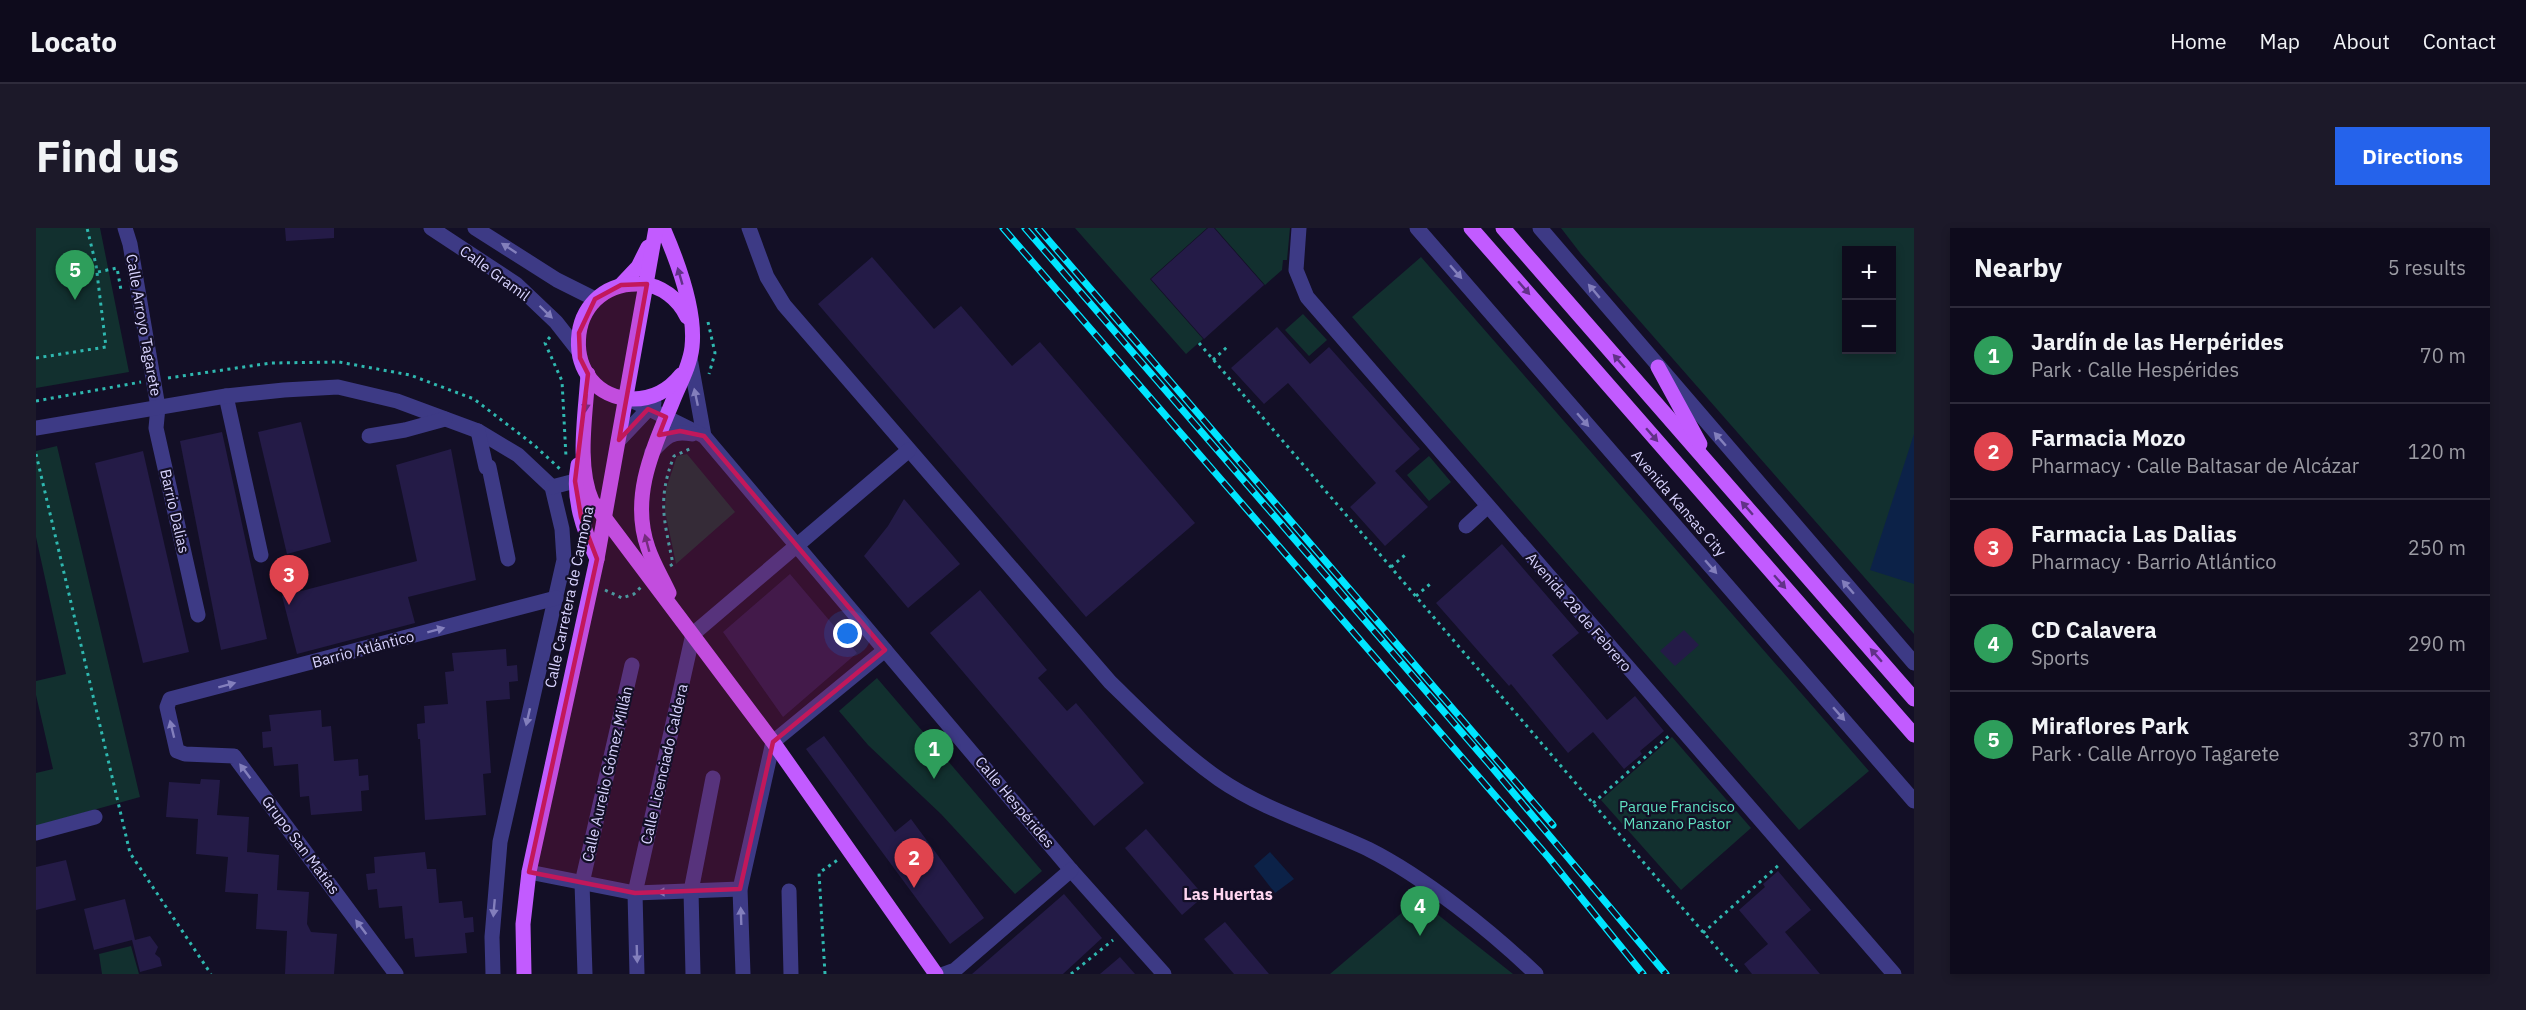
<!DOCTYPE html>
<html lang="en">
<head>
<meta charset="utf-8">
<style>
	body { margin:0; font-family:"IBM Plex Sans",sans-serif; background:#1c1929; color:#f1f3f6 }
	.controls { position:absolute; right:18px; top:18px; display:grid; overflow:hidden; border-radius:0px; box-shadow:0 3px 9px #0003 }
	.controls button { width:54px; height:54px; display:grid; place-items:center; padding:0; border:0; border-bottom:2px solid #2e2b3b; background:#0e0b1c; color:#f1f3f6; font:30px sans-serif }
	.you { position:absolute; left:812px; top:406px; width:21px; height:21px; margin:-15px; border:4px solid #fff; border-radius:50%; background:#1a73e8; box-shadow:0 0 0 9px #1a73e833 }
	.badge { display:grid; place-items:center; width:39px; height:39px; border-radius:50%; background:#2563eb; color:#fff; font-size:20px; font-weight:700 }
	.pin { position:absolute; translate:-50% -50px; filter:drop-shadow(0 2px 3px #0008) }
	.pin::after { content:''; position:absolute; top:32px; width:21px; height:18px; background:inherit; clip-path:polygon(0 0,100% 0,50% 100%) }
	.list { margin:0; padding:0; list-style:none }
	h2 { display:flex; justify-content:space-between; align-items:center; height:78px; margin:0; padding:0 24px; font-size:26px }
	h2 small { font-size:20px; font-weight:400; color:#9b9ba3 }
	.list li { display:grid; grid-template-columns:39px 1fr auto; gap:18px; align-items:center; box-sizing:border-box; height:96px; padding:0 24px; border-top:2px solid #2e2b3b }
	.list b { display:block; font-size:22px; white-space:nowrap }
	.list p { margin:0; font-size:20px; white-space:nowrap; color:#9b9ba3 }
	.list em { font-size:20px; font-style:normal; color:#9b9ba3 }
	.map { position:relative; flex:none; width:1878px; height:746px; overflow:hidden; border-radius:0px }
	header { display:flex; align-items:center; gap:36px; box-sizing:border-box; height:84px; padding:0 30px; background:#0e0b1c; border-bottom:2px solid #2e2b3b }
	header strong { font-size:28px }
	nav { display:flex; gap:33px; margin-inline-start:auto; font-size:21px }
	.intro { display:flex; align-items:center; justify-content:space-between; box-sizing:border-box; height:144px; padding:0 36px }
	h1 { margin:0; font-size:42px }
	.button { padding:15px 27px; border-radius:0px; background:#2563eb; color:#fff; font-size:21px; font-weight:700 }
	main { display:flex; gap:36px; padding:0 36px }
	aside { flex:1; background:#0e0b1c; border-radius:0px; box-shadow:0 3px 9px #0003 }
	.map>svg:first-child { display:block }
	.green { fill:#12302f; fill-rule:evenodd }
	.water { fill:#0c2248 }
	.building { fill:#241b47 }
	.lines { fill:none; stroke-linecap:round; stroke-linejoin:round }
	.path { stroke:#2fb8b0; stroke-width:3; stroke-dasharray:3 4.5; stroke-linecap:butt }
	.minor { stroke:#3d3a85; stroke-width:15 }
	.major { stroke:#c25bff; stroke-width:15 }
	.rail-casing { stroke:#00e5ff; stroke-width:7 }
	.rail { stroke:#130f26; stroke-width:4.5; stroke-dasharray:14; stroke-linecap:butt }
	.oneway { fill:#837fbc }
	.oneway2 { fill:#623188 }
	.marked { fill:#c2185b; fill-opacity:0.2; stroke:#c2185b; stroke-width:4.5; stroke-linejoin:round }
	.labels { text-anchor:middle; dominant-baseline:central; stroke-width:4.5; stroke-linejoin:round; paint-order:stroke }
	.street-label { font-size:15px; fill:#d9d4ff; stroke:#130f26 }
	.park-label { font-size:15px; fill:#5fe0c0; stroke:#130f26 }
	.neighbourhood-label { font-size:16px; font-weight:bold; fill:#ffd6f0; stroke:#130f26 }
</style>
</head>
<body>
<header>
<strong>Locato</strong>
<nav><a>Home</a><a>Map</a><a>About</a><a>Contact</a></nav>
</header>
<div class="intro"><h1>Find us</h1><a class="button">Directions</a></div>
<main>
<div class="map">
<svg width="1878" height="746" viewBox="0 0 1878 746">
	<rect width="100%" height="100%" fill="#130f26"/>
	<g class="green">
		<path d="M0,0H64L93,144L0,160Z"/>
		<path d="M1039,0H1171L1114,51L1167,111L1150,126Z"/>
		<path d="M1179,0H1254L1251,32H1247L1246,42L1229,57Z"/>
		<path d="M1525,0H1878V406L1545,26ZM1810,22H1856V122H1810Z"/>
		<path d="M1385,29L1833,543L1763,602L1316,89Z"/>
		<path d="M1267,86L1291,112L1273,128L1249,102Z"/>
		<path d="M21,218L104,569L0,598V545L17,541L0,467V453L30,446L0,309V223Z"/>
		<path d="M651,226L699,284L640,336L629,283L630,261L641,228Z"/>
		<path d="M1393,228L1415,254L1393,273L1371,247Z"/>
		<path d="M841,450L1006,643L979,666L905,586L832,517L803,483Z"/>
		<path d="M1636,509L1715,600L1645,662L1565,572Z"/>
		<path d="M1382,671L1477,746H1294Z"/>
		<path d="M95,718L103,746H66L63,726Z"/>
	</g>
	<g class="water">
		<path d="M1878,206V356L1834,342Z"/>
		<path d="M1234,624L1258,651L1239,665L1218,638Z"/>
	</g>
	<g class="building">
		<path d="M249,0H298V10L250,13Z"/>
		<path d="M1172,0H1178L1228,57L1168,111L1115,51Z"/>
		<path d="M836,29L898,101L925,78L976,138L1004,114L1159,295L1050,389L782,76Z"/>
		<path d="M1241,99L1274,136L1293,119L1384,221L1359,243L1392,279L1349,318L1314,279L1340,255L1252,155L1228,176L1195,140Z"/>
		<path d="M265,194L295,314L251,326L222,204Z"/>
		<path d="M186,204L231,411L185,422L144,213Z"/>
		<path d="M415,221L440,352L372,369L379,395L261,426L246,368L381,333L360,237Z"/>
		<path d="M107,223L153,424L107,435L59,235Z"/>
		<path d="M868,271L924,336L872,380L828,328L852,298Z"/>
		<path d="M1466,316L1543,405L1516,427L1571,492L1599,468L1628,503L1604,523L1606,526L1588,541L1557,504L1532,525L1475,456L1473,458L1400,375Z"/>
		<path d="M754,346L821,425L747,489L687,404Z"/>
		<path d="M944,362L1011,442L1002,450L1031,483L1040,475L1108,555L1058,598L894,405Z"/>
		<path d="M1648,402L1663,417L1639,438L1624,423Z"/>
		<path d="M470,421L471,438L481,437L482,453L473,454L474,471L450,473L455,545L447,546L450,587L389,592L384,511H382L381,496L389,495L388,478L412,476L409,444L418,443L416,425Z"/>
		<path d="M285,482L286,499L295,498L298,533L322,531L323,548L332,547L333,562L325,563L326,583L275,587L273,568L264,569L262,536L238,538L236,519L227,520L226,504L235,503L233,487Z"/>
		<path d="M788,508L859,604L875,591L948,690L914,716L770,521Z"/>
		<path d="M165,551L184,552L181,587L213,589L211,624L243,627L241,662L273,664L271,696L275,704L301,706L298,746H249L251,703L220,701L222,666L189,664L192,629L160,626L162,591L130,589L133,554L164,556Z"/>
		<path d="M1110,601L1168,668L1146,687L1089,620Z"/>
		<path d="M389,624L391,641H400L403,675L426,673L428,690L437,689L438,704L429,705L431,725L379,729L377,710L369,711L366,678L343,680L341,661L332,662L330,646L339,645L338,629Z"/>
		<path d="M30,632L40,672L0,682V639Z"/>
		<path d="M1742,643L1775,682L1749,704L1784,746H1716L1708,736L1732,716L1703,682L1729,659L1727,656Z"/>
		<path d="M1028,666L1066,710L1027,746H936Z"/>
		<path d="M89,671L99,712L114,708L122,719L119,726L124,730L126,738L104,744L96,712L58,722L48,681Z"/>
		<path d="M1189,694L1233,746H1198L1168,711Z"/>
		<path d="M1084,729L1099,746H1064Z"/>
	</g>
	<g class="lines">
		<g class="path">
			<path d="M62,44L81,40L85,62"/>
			<path d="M672,94L679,125L673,146"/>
			<path d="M514,109L509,115L526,153L530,229"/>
			<path d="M1163,115L1703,746"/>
			<path d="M0,130L70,119L60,37L51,0"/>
			<path d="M1177,132L1191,119"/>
			<path d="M132,150L235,135L303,134L374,147L438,171L498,217L524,241"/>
			<path d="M0,173L105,154"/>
			<path d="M0,226L94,625L175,746"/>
			<path d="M634,338L637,336C628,291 621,272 638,228L656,220"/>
			<path d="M1355,339L1369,327"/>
			<path d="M569,362L586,370L598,366L605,359"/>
			<path d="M1380,368L1394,356"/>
			<path d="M1557,575L1634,507"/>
			<path d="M1667,705L1744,636"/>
			<path d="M789,746L783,645L803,631"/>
			<path d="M1035,746L1077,712"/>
		</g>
		<g class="minor">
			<path d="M89,0L94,16L122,179L120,200L162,387"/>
			<path d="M395,0L480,56L520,94L542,122"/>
			<path d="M439,0L521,52L559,71"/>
			<path d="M713,0L731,49L748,77L1074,454C1109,488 1143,523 1183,551C1228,582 1283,598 1332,621C1388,649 1455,703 1500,746"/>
			<path d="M1263,0L1260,42L1271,69L1858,746"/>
			<path d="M1381,0L1878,573"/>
			<path d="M1504,0L1878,435"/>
			<path d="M654,130L668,208"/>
			<path d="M190,168L225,327"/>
			<path d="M591,170L668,208L1035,642L1128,746"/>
			<path d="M0,200L190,168L248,162L302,159L361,173L442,203L482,227L516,259L526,301L528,332L464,614L456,709L457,746"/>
			<path d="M442,203L450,239H453L472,331"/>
			<path d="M333,208L369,202L409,191"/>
			<path d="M583,212L618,175"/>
			<path d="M616,224C629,209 636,202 656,206"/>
			<path d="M516,259L539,253"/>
			<path d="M1430,298L1452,278"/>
			<path d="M0,605L59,589"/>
			<path d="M493,644L599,665L704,661"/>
			<path d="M753,663L755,746"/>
			<path d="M360,746L198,528L149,526L141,523L131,479L134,471L520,370"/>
			<path d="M549,746L546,655L596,437"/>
			<path d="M601,746L599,665L657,406L873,222"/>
			<path d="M657,746L655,663L677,550"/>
			<path d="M707,746L704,661L737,514L849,422"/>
			<path d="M908,746L919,742L1035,642"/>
		</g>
		<g class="major">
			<path d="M627,0C641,32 660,83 656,119C654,138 643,157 636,175C617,221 594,269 612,320C617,335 626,350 633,365"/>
			<path d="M1435,0L1878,507"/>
			<path d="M1467,0L1878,471"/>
			<path d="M585,57L602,39L612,19"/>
			<path d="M1622,139L1664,216"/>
			<path d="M552,146C550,184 540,237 556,273L737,514L900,746"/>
			<path d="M645,147C633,162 617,171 597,171C521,169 525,52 605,56C625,57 643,71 651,89"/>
			<path d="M542,237C536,270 547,301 561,331"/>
			<path d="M488,746L487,696L493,644L561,331L620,0"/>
		</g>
		<g class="rail-casing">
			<g id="rail">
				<path d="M967,0L1513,630L1607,746"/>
				<path d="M989,0L1454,537L1630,746"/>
				<path d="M1002,0L1517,597"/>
			</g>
		</g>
		<use href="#rail" class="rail"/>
	</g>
	<defs><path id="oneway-solid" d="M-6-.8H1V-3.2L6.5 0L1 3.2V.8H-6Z" transform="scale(1.5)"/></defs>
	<g class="oneway">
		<use href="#oneway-solid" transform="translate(473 20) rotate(-147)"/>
		<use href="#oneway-solid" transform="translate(1420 44) rotate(49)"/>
		<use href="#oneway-solid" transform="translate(1558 63) rotate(-130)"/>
		<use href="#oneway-solid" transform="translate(510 84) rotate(44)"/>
		<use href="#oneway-solid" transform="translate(660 169) rotate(-102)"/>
		<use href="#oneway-solid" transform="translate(1547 192) rotate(49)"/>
		<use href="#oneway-solid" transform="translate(1684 211) rotate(-131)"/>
		<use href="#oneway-solid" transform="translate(1675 339) rotate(49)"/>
		<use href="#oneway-solid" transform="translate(1812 359) rotate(-131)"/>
		<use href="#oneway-solid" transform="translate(400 402) rotate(-15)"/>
		<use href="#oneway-solid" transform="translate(191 457) rotate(-15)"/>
		<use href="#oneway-solid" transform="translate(1803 486) rotate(49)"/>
		<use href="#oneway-solid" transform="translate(492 489) rotate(103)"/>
		<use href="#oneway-solid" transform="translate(136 501) rotate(-104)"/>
		<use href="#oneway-solid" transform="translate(209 543) rotate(-127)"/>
		<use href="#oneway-solid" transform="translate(630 664) rotate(178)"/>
		<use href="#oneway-solid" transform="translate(458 680) rotate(95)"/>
		<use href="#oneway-solid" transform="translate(705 688) rotate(-92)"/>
		<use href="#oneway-solid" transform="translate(325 699) rotate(-127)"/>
		<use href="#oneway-solid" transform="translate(601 726) rotate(88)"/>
	</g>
	<g class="oneway2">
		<use href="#oneway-solid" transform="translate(644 48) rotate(-106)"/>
		<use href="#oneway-solid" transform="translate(1488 60) rotate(49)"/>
		<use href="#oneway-solid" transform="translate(1583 133) rotate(-131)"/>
		<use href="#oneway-solid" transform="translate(550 175) rotate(93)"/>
		<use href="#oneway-solid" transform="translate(1616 207) rotate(49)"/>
		<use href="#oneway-solid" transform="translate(1711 280) rotate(-131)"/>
		<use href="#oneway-solid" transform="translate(611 315) rotate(-105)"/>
		<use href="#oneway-solid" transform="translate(1744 354) rotate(49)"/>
		<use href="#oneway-solid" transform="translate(1840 427) rotate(-131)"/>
	</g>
	<path class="marked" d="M611,56L583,212L612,181L630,189L623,207L644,203L668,208L849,422L737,514L704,661L599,665L493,644L561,331L545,289L539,253L552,146L544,130L543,105L559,71L585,57Z"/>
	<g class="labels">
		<g class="street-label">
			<text transform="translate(459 45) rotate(36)">Calle Gramil</text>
			<text transform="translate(108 97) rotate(80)">Calle Arroyo Tagarete</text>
			<text transform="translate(1643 275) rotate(49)">Avenida Kansas City</text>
			<text transform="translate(139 283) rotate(77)">Barrio Dalias</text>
			<text transform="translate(533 369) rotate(-78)">Calle Carretera de Carmona</text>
			<text transform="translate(1543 384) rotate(49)">Avenida 28 de Febrero</text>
			<text transform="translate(327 421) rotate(-15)">Barrio Atlántico</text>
			<text transform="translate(628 536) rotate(-77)">Calle Licenciado Caldera</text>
			<text transform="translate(571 546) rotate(-77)">Calle Aurelio Gómez Millán</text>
			<text transform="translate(979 574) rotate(50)">Calle Hespérides</text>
			<text transform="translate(265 617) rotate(53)">Grupo San Matías</text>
		</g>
		<g class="park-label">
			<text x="1641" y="578">Parque Francisco<tspan x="1641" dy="17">Manzano Pastor</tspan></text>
		</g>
		<g class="neighbourhood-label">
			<text x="1192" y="666">Las Huertas</text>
		</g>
	</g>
</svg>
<div class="controls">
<button>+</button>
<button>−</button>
</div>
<div class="you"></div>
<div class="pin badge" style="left:898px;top:551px;background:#2e9e5b">1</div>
<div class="pin badge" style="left:878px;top:660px;background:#e0444e">2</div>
<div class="pin badge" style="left:253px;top:377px;background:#e0444e">3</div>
<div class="pin badge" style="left:1384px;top:708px;background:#2e9e5b">4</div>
<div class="pin badge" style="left:39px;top:72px;background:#2e9e5b">5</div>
</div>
<aside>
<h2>Nearby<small>5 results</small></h2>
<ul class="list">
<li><span class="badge" style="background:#2e9e5b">1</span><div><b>Jardín de las Herpérides</b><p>Park · Calle Hespérides</p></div><em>70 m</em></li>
<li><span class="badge" style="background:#e0444e">2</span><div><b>Farmacia Mozo</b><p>Pharmacy · Calle Baltasar de Alcázar</p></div><em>120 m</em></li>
<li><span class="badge" style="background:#e0444e">3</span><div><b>Farmacia Las Dalias</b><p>Pharmacy · Barrio Atlántico</p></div><em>250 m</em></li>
<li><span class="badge" style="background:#2e9e5b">4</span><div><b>CD Calavera</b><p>Sports</p></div><em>290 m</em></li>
<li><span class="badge" style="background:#2e9e5b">5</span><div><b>Miraflores Park</b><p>Park · Calle Arroyo Tagarete</p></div><em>370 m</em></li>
</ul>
</aside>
</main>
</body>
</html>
